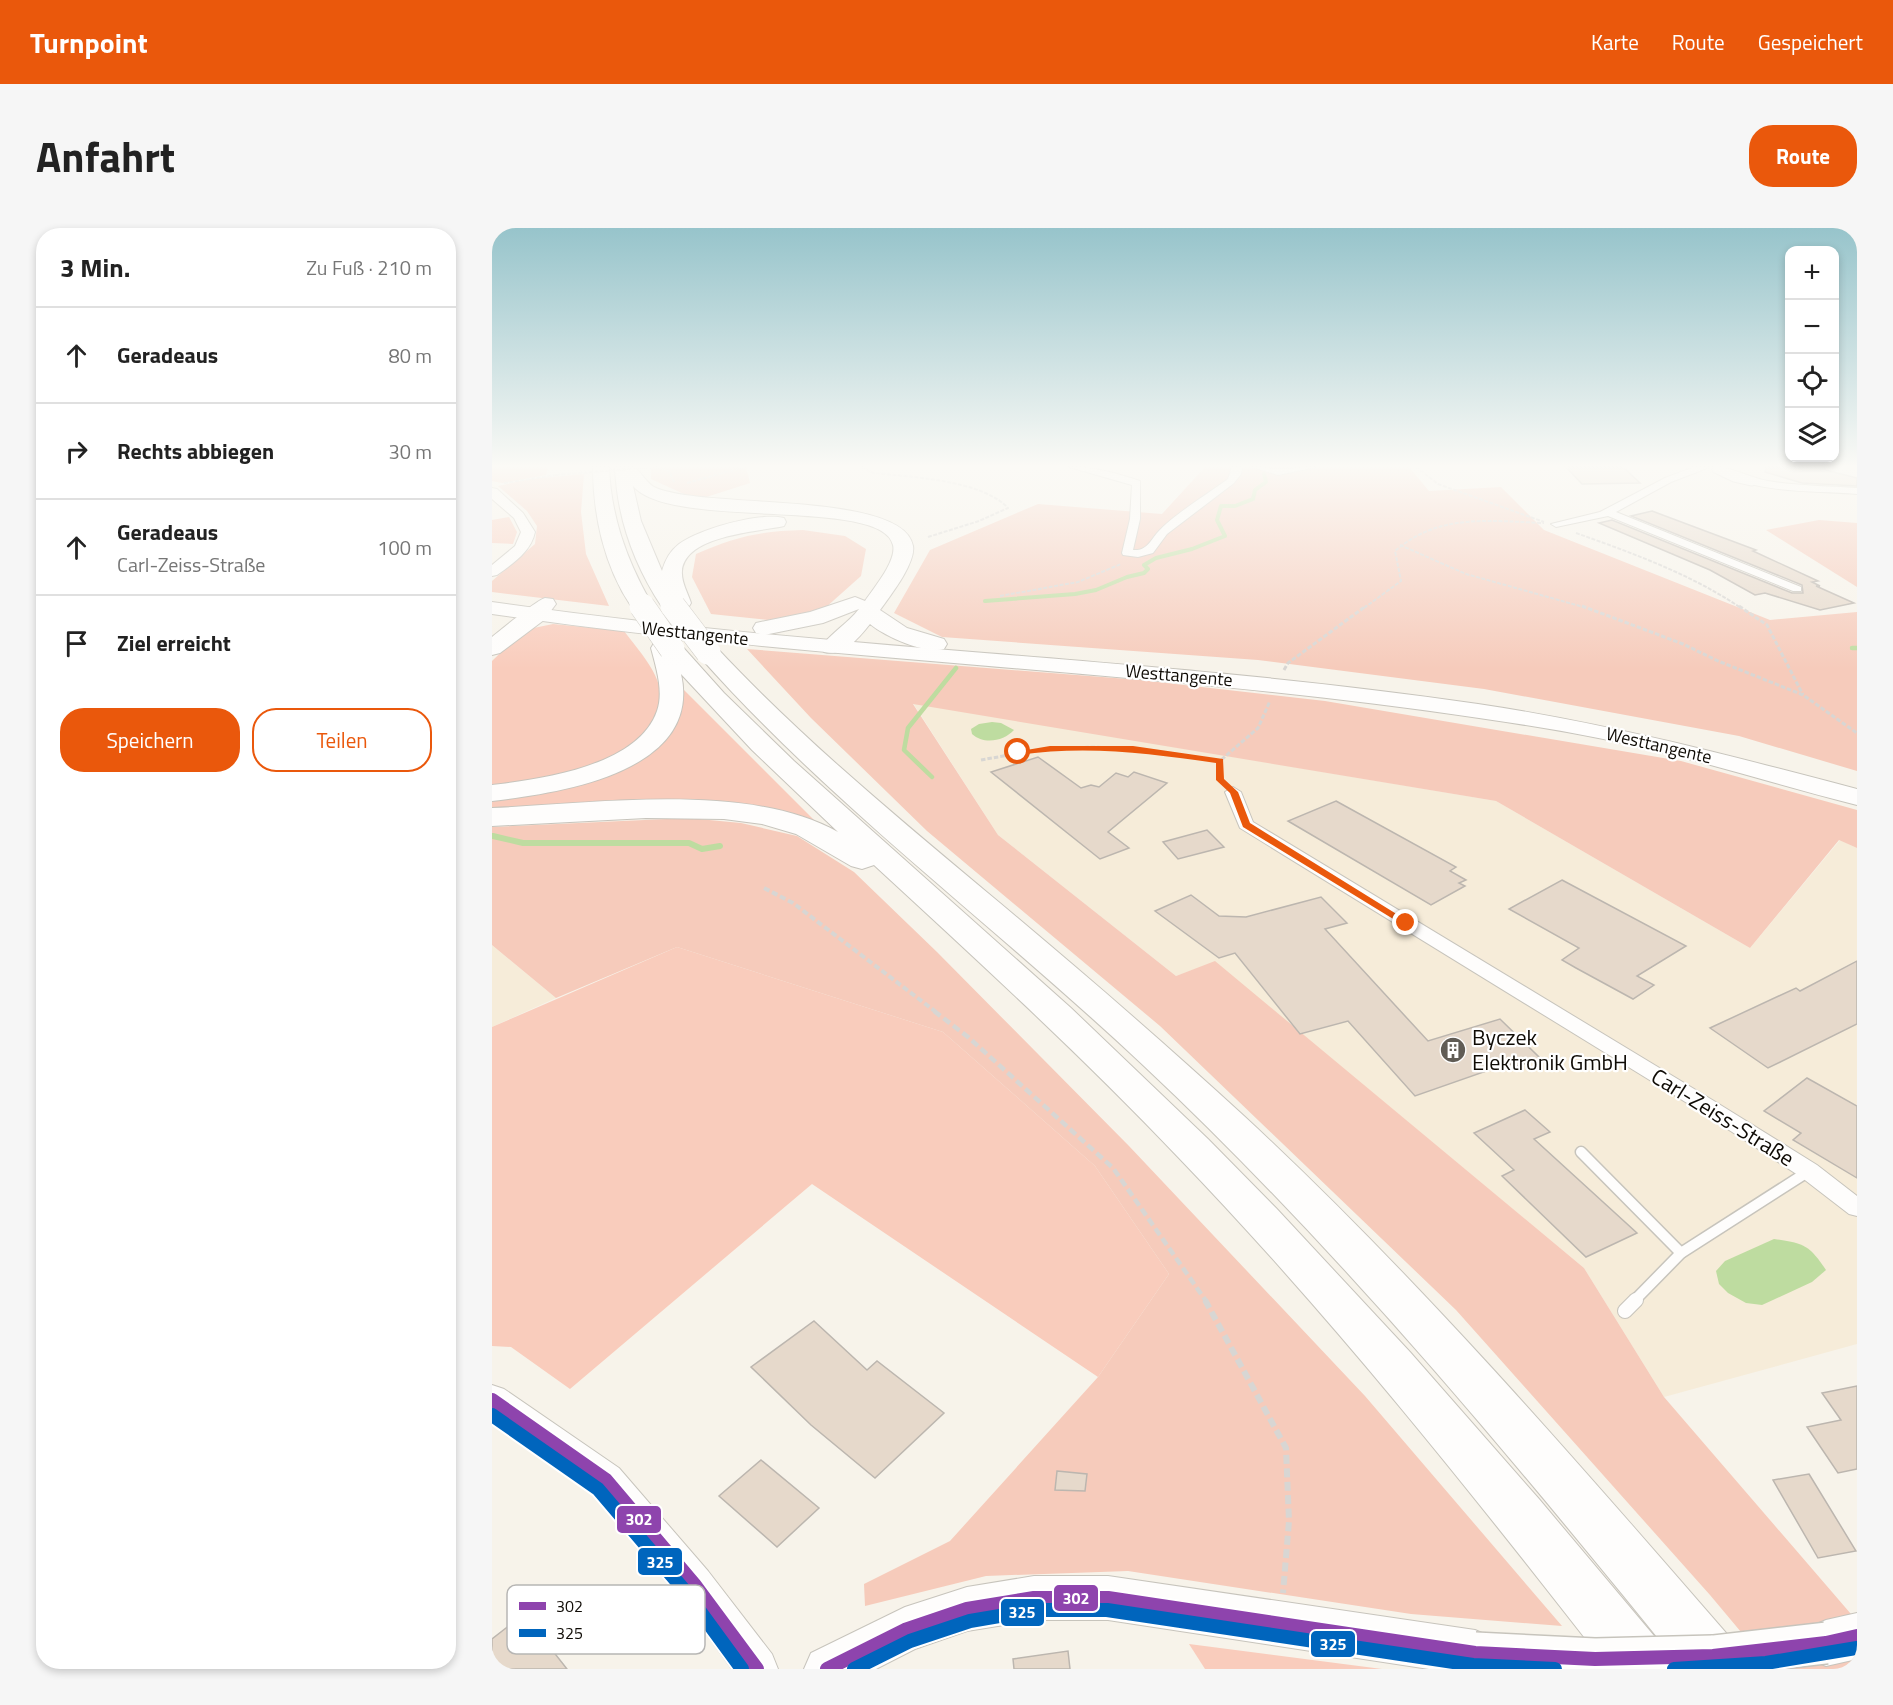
<!DOCTYPE html>
<html lang="de">
<head>
<meta charset="utf-8">
<style>
	body { margin:0; font-family:"Titillium Web",sans-serif; background:#f6f6f6; color:#222 }
	.controls { position:absolute; right:18px; top:18px; display:grid; overflow:hidden; border-radius:12px; box-shadow:0 3px 9px #0003 }
	.controls button { width:54px; height:54px; display:grid; place-items:center; padding:0; border:0; border-bottom:2px solid #e0e0e0; background:#fff; color:#222; font:30px sans-serif }
	.stop { position:absolute; width:18px; height:18px; margin:-14px; border:4px solid #ea580c; border-radius:50%; background:#fff }
	.stop.end { background:#ea580c; border-color:#fff; box-shadow:0 2px 6px #0008 }
	.list { margin:0; padding:0; list-style:none }
	h2 { display:flex; justify-content:space-between; align-items:center; height:78px; margin:0; padding:0 24px; font-size:26px }
	h2 small { font-size:20px; font-weight:400; color:#767676 }
	.list li { display:grid; grid-template-columns:39px 1fr auto; gap:18px; align-items:center; box-sizing:border-box; height:96px; padding:0 24px; border-top:2px solid #e0e0e0 }
	.list b { display:block; font-size:22px; white-space:nowrap }
	.list p { margin:0; font-size:20px; white-space:nowrap; color:#767676 }
	.list em { font-size:20px; font-style:normal; color:#767676 }
	.actions { display:flex; gap:12px; padding:18px 24px }
	.actions a { flex:1; padding:14px 0; border:2px solid #ea580c; border-radius:24px; text-align:center; font-size:21px; color:#ea580c }
	.actions .main { background:#ea580c; color:#fff }
	.icon { flex:none; width:33px; height:33px; fill:none; stroke:currentColor; stroke-width:2; stroke-linecap:round; stroke-linejoin:round }
	.map { position:relative; flex:none; width:1365px; height:1441px; overflow:hidden; border-radius:24px }
	header { display:flex; align-items:center; gap:36px; box-sizing:border-box; height:84px; padding:0 30px; background:#ea580c; color:#fff }
	header strong { font-size:28px }
	nav { display:flex; gap:33px; margin-inline-start:auto; font-size:21px }
	.intro { display:flex; align-items:center; justify-content:space-between; box-sizing:border-box; height:144px; padding:0 36px }
	h1 { margin:0; font-size:42px }
	.button { padding:15px 27px; border-radius:24px; background:#ea580c; color:#fff; font-size:21px; font-weight:700 }
	main { display:flex; gap:36px; padding:0 36px }
	aside { flex:1; background:#fff; border-radius:24px; box-shadow:0 3px 9px #0003 }
	.map>svg:first-child { display:block }
	.built { fill:#f6ecd9 }
	.green { fill:#f9ccbc }
	.forest { fill:#f6cbbb }
	.water { fill:#bedca0 }
	.lines { fill:none; stroke-linecap:round; stroke-linejoin:round }
	.stream-far2 { stroke:#bedca0; stroke-width:4 }
	.stream-far1 { stroke:#bedca0; stroke-width:4.5 }
	.stream { stroke:#bedca0; stroke-width:6 }
	.building { fill:#e6d9cb; stroke:#bcb6af; stroke-width:1.5 }
	.service-far2-casing { stroke:#c7c4bc; stroke-width:7 }
	.service-far1-casing { stroke:#c7c4bc; stroke-width:13 }
	.service-casing { stroke:#c7c4bc; stroke-width:16 }
	.minor-casing { stroke:#c7c4bc; stroke-width:2 }
	.tertiary-casing { stroke:#c7c4bc; stroke-width:2 }
	.secondary-casing { stroke:#c7c4bc; stroke-width:2 }
	.primary-casing { stroke:#c7c4bc; stroke-width:2 }
	.motorway-casing { stroke:#c7c4bc; stroke-width:2 }
	.path-far4 { stroke:#d8d6d3; stroke-width:2; stroke-dasharray:4 1.5; stroke-linecap:butt }
	.path-far3 { stroke:#d8d6d3; stroke-width:3; stroke-dasharray:4.5 2; stroke-linecap:butt }
	.path-far2 { stroke:#d8d6d3; stroke-width:4; stroke-dasharray:6 3; stroke-linecap:butt }
	.path-far1 { stroke:#d8d6d3; stroke-width:4.5; stroke-dasharray:8 4; stroke-linecap:butt }
	.path { stroke:#d8d6d3; stroke-width:6; stroke-dasharray:9 4.5; stroke-linecap:butt }
	.service-far2 { stroke:#fefdfc; stroke-width:5 }
	.service-far1 { stroke:#fefdfc; stroke-width:10 }
	.service { stroke:#fefdfc; stroke-width:14 }
	.minor { fill:#fefdfc; fill-rule:evenodd }
	.tertiary { fill:#fefdfc; fill-rule:evenodd }
	.secondary { fill:#fefdfc; fill-rule:evenodd }
	.primary { fill:#fefdfc; fill-rule:evenodd }
	.motorway { fill:#fefdfc; fill-rule:evenodd }
	.secondary-bridge-casing { stroke:#c7c4bc; stroke-width:44; stroke-linecap:butt }
	.motorway-bridge-far1-casing { stroke:#c7c4bc; stroke-width:21; stroke-linecap:butt }
	.motorway-bridge-casing { stroke:#c7c4bc; stroke-width:26; stroke-linecap:butt }
	.path-bridge { stroke:#d8d6d3; stroke-width:2; stroke-dasharray:4 1.5; stroke-linecap:butt }
	.secondary-bridge { stroke:#fefdfc; stroke-width:41 }
	.motorway-bridge-far1 { stroke:#fefdfc; stroke-width:20 }
	.motorway-bridge { stroke:#fefdfc; stroke-width:25 }
	.bus-1-casing { stroke:#fff; stroke-width:18 }
	.bus-2-casing { stroke:#fff; stroke-width:18 }
	.bus-1 { stroke:#8e44ad; stroke-width:14 }
	.bus-2 { stroke:#0065bd; stroke-width:14 }
	.route { fill:#ea580c }
	.labels { text-anchor:middle; dominant-baseline:central; stroke-width:4.5; stroke-linejoin:round; paint-order:stroke }
	.far-street-label { font-size:18px; fill:#0f0b05; stroke:#fff }
	.poi-label { font-size:22px; fill:#0f0b05; stroke:#fff; text-anchor:start }
	.street-label { font-size:22px; fill:#0f0b05; stroke:#fff }
	.key { fill:#fff; stroke:#b7b6b4; stroke-width:1.5 }
	.key-label { font-size:16px; fill:#0f0b05 }
	.line-badge { stroke:#fff; stroke-width:2 }
	.badge-label { font-size:16px; text-anchor:middle; font-weight:bold; fill:#fff }
</style>
</head>
<body>
<header>
<strong>Turnpoint</strong>
<nav><a>Karte</a><a>Route</a><a>Gespeichert</a></nav>
</header>
<div class="intro"><h1>Anfahrt</h1><a class="button">Route</a></div>
<main>
<aside>
<h2>3 Min.<small>Zu Fuß · 210 m</small></h2>
<ul class="list">
<li><svg class="icon" aria-label="ahead" viewBox="0 0 24 24"><path d="M12 20V5M6 11l6-6 6 6"/></svg><div><b>Geradeaus</b></div><em>80 m</em></li>
<li><svg class="icon" aria-label="right" viewBox="0 0 24 24"><path d="M7 20v-9h11M14 6l5 5-5 5"/></svg><div><b>Rechts abbiegen</b></div><em>30 m</em></li>
<li><svg class="icon" aria-label="ahead" viewBox="0 0 24 24"><path d="M12 20V5M6 11l6-6 6 6"/></svg><div><b>Geradeaus</b><p>Carl-Zeiss-Straße</p></div><em>100 m</em></li>
<li><svg class="icon" aria-label="arrive" viewBox="0 0 24 24"><path d="M6 21V4h12l-3 4 3 4H6"/></svg><div><b>Ziel erreicht</b></div></li>
</ul>
<div class="actions"><a class="main">Speichern</a><a>Teilen</a></div>
</aside>
<div class="map">
<svg width="1365" height="1441" viewBox="0 0 1365 1441">
	<rect width="100%" height="100%" fill="#f7f3ea"/>
	<g class="built">
		<path d="M421,475L1004,573L1258,720L1348,612L1365,620V1116L1172,1169L1092,1040L723,734L684,748L506,607Z"/>
		<path d="M0,717L64,770L0,799Z"/>
	</g>
	<g class="green">
		<path d="M0,239H56L54,247L10,255L0,253Z"/>
		<path d="M17,289L25,304L21,316L0,315V292Z"/>
		<path d="M61,396L132,403C146,422 169,445 169,471C169,475 166,480 165,484C145,541 52,553 0,559V433L32,402Z"/>
		<path d="M191,461L326,596L265,581L0,584V571L80,557L186,485Z"/>
		<path d="M185,719L451,804L603,938L677,1046L606,1149L320,956L78,1161L19,1119L0,1118V799Z"/>
		<path d="M697,1416L890,1441H713Z"/>
	</g>
	<g class="forest">
		<path d="M159,239H254L258,255L205,272L159,251Z"/>
		<path d="M713,239H917L937,263L1009,259L1052,302L1278,392L1365,384V543L1247,508L992,461L766,432L450,409L402,385L438,322L546,276L670,286Z"/>
		<path d="M92,246L89,284L94,326L117,378L0,364V353L43,316L45,298L35,283L6,258L38,251Z"/>
		<path d="M1327,292L1365,295V359L1274,302Z"/>
		<path d="M311,302L353,308L374,321L369,348L332,381L276,392L219,386L200,349L204,326C243,309 267,303 311,302Z"/>
		<path d="M255,421L648,452L833,473L1189,533L1365,582V620L1347,612L1258,720L1004,573L421,476L506,607L684,748L723,733L1092,1040L1172,1169L1365,1393V1441H1280L1218,1367L964,1082L668,798L435,603L319,490Z"/>
		<path d="M196,590L249,595L305,608L362,644L445,724L637,918L873,1168L1070,1398L919,1386L636,1343L494,1348L373,1378L372,1356L458,1313L606,1149L677,1046L603,938L451,804L185,719L64,770L0,717V599Z"/>
	</g>
	<g class="water">
		<path d="M500,494L509,495L522,502C512,513 492,517 480,506L479,501L487,496Z"/>
		<path d="M1282,1011C1312,1015 1317,1017 1334,1042L1320,1054L1270,1077L1254,1075L1236,1065L1227,1056L1224,1043L1233,1033Z"/>
	</g>
	<g class="lines">
		<path class="stream-far2" d="M493,373L583,366L604,362L635,349L652,345L656,341L652,337L664,330L700,321L733,308L725,292L729,278H743L761,271L763,262L774,254L772,246"/>
		<g class="stream-far1">
			<path d="M1360,420H1365"/>
			<path d="M440,549L412,522L416,500L464,440"/>
		</g>
		<path class="stream" d="M1,608L31,615H197L210,621L228,618"/>
	</g>
	<g class="building">
		<path d="M1074,239H1131L1148,255L1090,256Z"/>
		<path d="M1274,239H1322L1365,250V258L1310,255L1273,244Z"/>
		<path d="M1160,283L1264,322L1261,323L1326,353L1320,354L1328,358H1324L1362,375L1328,382L1273,365L1263,367L1218,342L1107,295L1120,292L1300,365H1311L1310,357L1139,288Z"/>
		<path d="M546,529L589,560L599,557L607,559L624,545L636,549L642,544L675,555L616,604L637,620L608,631L499,544Z"/>
		<path d="M844,573L964,639L958,643L974,652L967,655L973,658L939,677L796,593Z"/>
		<path d="M715,602L732,619L686,631L671,614Z"/>
		<path d="M1070,652L1194,718L1145,748L1162,757L1141,771L1084,740L1070,732L1087,720L1017,681Z"/>
		<path d="M699,667L727,688L754,689L829,669L855,695L833,701L936,813L1008,791L1049,831L1022,839L1017,835L923,868L856,793L808,806L743,725L727,730L663,683Z"/>
		<path d="M1365,733V796L1276,840L1218,800L1304,760L1308,763Z"/>
		<path d="M1315,850L1365,878V950L1301,912L1309,905L1272,883Z"/>
		<path d="M1033,882L1058,904L1042,911L1145,1005L1094,1029L1010,948L1022,942L982,905Z"/>
		<path d="M322,1093L375,1142L385,1133L452,1185L383,1250L319,1197L259,1139Z"/>
		<path d="M1365,1158V1241L1346,1245L1315,1199L1349,1192L1330,1165Z"/>
		<path d="M269,1232L327,1280L285,1319L227,1268Z"/>
		<path d="M565,1243L595,1246L593,1263L563,1262Z"/>
		<path d="M1317,1246L1364,1323L1326,1330L1281,1252Z"/>
		<path d="M28,1389L49,1416L53,1413L75,1441H0V1411Z"/>
		<path d="M576,1423L578,1441H522L521,1431Z"/>
	</g>
	<g class="lines">
		<g class="service-far2-casing">
			<path id="service-far2" d="M1223,239V242L1242,251L1260,255"/>
		</g>
		<g class="service-far1-casing">
			<g id="service-far1">
				<path d="M1089,924L1189,1025"/>
				<path d="M1142,1073L1189,1025L1317,943"/>
			</g>
		</g>
		<g class="service-casing">
			<path id="service" d="M1133,1083L1144,1072"/>
		</g>
		<g class="minor-casing">
			<g id="minor">
				<path d="M577,239C602,239 624,245 648,253V291L641,322C655,323 658,313 666,304C681,287 717,265 736,251L740,239H750L749,246L742,255L675,306L661,325L646,329L631,327L630,325L638,291L640,257Z"/>
				<path d="M760,239L786,241L824,239L786,247Z"/>
				<path d="M1202,239H1218L1179,254L1124,284L1309,359V363H1301L1116,288L1064,299L1059,296L1108,284L1173,250Z"/>
				<path d="M1223,239C1241,239 1258,250 1276,253C1305,258 1336,258 1365,260V266C1323,262 1256,267 1223,239Z"/>
				<path d="M741,559L749,564L761,594L1222,873L1325,937L1365,968V988L1357,986L1309,949L1208,883L748,600L733,564Z"/>
			</g>
		</g>
		<g class="tertiary-casing">
			<g id="tertiary">
				<path d="M0,260L5,261L31,285L43,304C39,324 20,336 5,347L0,348V337L23,318L29,304L22,290L0,271Z"/>
				<path d="M0,1157L12,1161L127,1240L216,1343L280,1426L286,1441H240L188,1369L101,1264L0,1191Z"/>
			</g>
		</g>
		<g class="secondary-casing">
			<g id="secondary">
				<path d="M542,1348H616L983,1402L999,1409L1006,1425L999,1441H937L616,1392H542L475,1403L423,1421L384,1441H312L319,1425L413,1379L475,1359Z"/>
				<path d="M1365,1385V1431L1334,1438L1318,1431L1311,1415L1318,1399L1334,1392Z"/>
			</g>
		</g>
		<g class="primary-casing">
			<path id="primary" d="M0,374C327,422 659,428 986,476C1115,495 1240,528 1365,561V577C1302,561 1240,542 1177,526C1115,510 1050,499 987,490C659,441 327,434 0,386Z"/>
		</g>
		<g class="motorway-casing">
			<g id="motorway">
				<path d="M101,239H117C119,288 134,330 158,373L155,378L147,379L139,378C112,338 101,287 101,239Z"/>
				<path d="M123,239H143C149,245 155,255 162,259C209,282 411,262 421,318C424,335 398,368 388,382L415,400L452,411L455,416L452,421C432,426 394,409 378,396C367,410 351,429 332,424L329,419C337,407 356,395 367,381L331,395L272,407L264,405L261,400L264,395L318,384L363,369L373,373C381,361 405,333 401,317C390,268 179,303 141,258L149,293L170,343C173,332 178,323 187,316C208,301 267,284 292,290L294,294L292,298C266,304 193,307 190,343C189,354 196,365 199,375L196,380L188,381L170,379C142,337 125,290 123,239Z"/>
				<path d="M53,370L61,371L64,376L52,392L8,425L0,427V409C10,401 45,372 53,370Z"/>
				<path d="M170,413L188,416L232,465L302,533L579,780L716,911L784,980L918,1124L1047,1271L1173,1421L1182,1441H1117C980,1265 841,1090 686,929C589,827 485,732 382,637L370,641L359,638L304,606L270,596L232,591L154,590L0,598V580C102,576 255,553 346,604L260,522L189,446C211,544 68,565 0,573V557C50,551 146,538 165,483C172,464 164,439 159,420L162,415Z"/>
				<path d="M216,417L224,419C306,507 399,584 491,661C580,735 667,810 752,888C930,1053 1089,1238 1248,1421L1257,1441H1191C1021,1231 849,1023 652,838C506,700 341,579 208,429L204,424L208,419Z"/>
			</g>
		</g>
		<g class="path-far4">
			<path d="M164,239L177,243L182,254"/>
			<path d="M369,239L382,245C419,249 490,252 516,280L487,293L436,309"/>
			<path d="M924,239L946,256L1052,294"/>
			<path d="M12,255L64,247"/>
			<path d="M195,255L252,239"/>
			<path d="M1084,305C1140,325 1199,346 1249,380"/>
			<path d="M908,317L974,346L1095,380"/>
			<path d="M508,368L586,354L629,336"/>
			<path d="M872,380L909,353L903,323C947,285 998,293 1052,295"/>
		</g>
		<g class="path-far3">
			<path d="M1090,378L1191,416L1226,433L1311,467L1365,505"/>
			<path d="M1247,378L1275,397L1311,467"/>
			<path d="M792,442L796,435L874,378"/>
			<path d="M489,532C533,524 577,517 622,520C658,521 693,528 728,533"/>
			<path d="M732,555L728,552V533L766,500L778,473"/>
		</g>
		<path class="path-far2" d="M272,660L301,675L444,784"/>
		<path class="path-far1" d="M442,783L476,809L621,940L714,1073"/>
		<path class="path" d="M713,1072L794,1220L797,1293L791,1365"/>
		<use href="#service-far2" class="service-far2"/>
		<use href="#service-far1" class="service-far1"/>
		<use href="#service" class="service"/>
		<use href="#minor" class="minor"/>
		<use href="#tertiary" class="tertiary"/>
		<use href="#secondary" class="secondary"/>
		<use href="#primary" class="primary"/>
		<use href="#motorway" class="motorway"/>
		<g class="secondary-bridge-casing">
			<path id="secondary-bridge" d="M983,1425L1103,1431L1221,1428L1334,1415"/>
		</g>
		<g class="motorway-bridge-far1-casing">
			<g id="motorway-bridge-far1">
				<path d="M147,373L152,380"/>
				<path d="M178,374L182,380"/>
			</g>
		</g>
		<g class="motorway-bridge-casing">
			<g id="motorway-bridge">
				<path d="M150,378L180,421"/>
				<path d="M181,378L216,424"/>
			</g>
		</g>
		<path class="path-bridge" d="M64,247L160,239"/>
		<use href="#secondary-bridge" class="secondary-bridge"/>
		<use href="#motorway-bridge-far1" class="motorway-bridge-far1"/>
		<use href="#motorway-bridge" class="motorway-bridge"/>
		<g class="bus-1-casing">
			<g id="bus-1">
				<path d="M0,1172L114,1252L202,1356L265,1441"/>
				<path d="M335,1441L413,1402L475,1381L542,1370H616L983,1425L1103,1431L1221,1428L1334,1415L1365,1408"/>
			</g>
		</g>
		<g class="bus-2-casing">
			<g id="bus-2">
				<path d="M0,1187L106,1261L193,1363L250,1441"/>
				<path d="M362,1441L418,1413L478,1393L543,1382H615L981,1437L1063,1441"/>
				<path d="M1182,1441L1274,1435L1365,1420"/>
			</g>
		</g>
		<use href="#bus-1" class="bus-1"/>
		<use href="#bus-2" class="bus-2"/>
	</g>
	<linearGradient id="sky" x2="0" y2="1"><stop stop-color="#97c4cb"/><stop offset="0.54" stop-color="#fbfaf6"/><stop offset="1" stop-color="#fbfaf6" stop-opacity="0"/></linearGradient>
	<rect width="1365" height="441" fill="url(#sky)"/>
	<path class="route" d="M558,518H641L731,531L732,551L746,564L758,595L919,695L911,697L751,599L738,565L724,552V535C656,525 594,517 526,527L522,524Z"/>
	<defs>
		<g id="building-disc" transform="scale(1.35)"><circle r="9.5" fill="#605c55" stroke="#fff"/><path d="M-4-6H4V6H1V3H-1V6H-4ZM-2.5-4.3h1.7v1.8h-1.7ZM.8-4.3h1.7v1.8H.8ZM-2.5-1h1.7V.8h-1.7ZM.8-1h1.7V.8H.8Z" fill="#fff"/></g>
	</defs>
	<g fill-rule="evenodd">
		<use href="#building-disc" x="961" y="822"/>
	</g>
	<g class="labels">
		<g class="far-street-label">
			<text transform="translate(203 405) rotate(6)">Westtangente</text>
			<text transform="translate(687 447) rotate(5)">Westtangente</text>
			<text transform="translate(1167 517) rotate(13)">Westtangente</text>
		</g>
		<g class="poi-label">
			<text x="980" y="809">Byczek<tspan x="980" dy="25">Elektronik GmbH</tspan></text>
		</g>
		<g class="street-label">
			<text transform="translate(1231 889) rotate(32)">Carl-Zeiss-Straße</text>
		</g>
	</g>
	<rect x="15" y="1357" width="198" height="69" rx="9" class="key"/>
	<rect x="27" y="1374" width="27" height="8" fill="#8e44ad"/>
	<rect x="27" y="1401" width="27" height="8" fill="#0065bd"/>
	<g class="key-label">
		<text x="64" y="1384">302</text>
		<text x="64" y="1411">325</text>
	</g>
	<g class="line-badge">
		<rect x="124" y="1277" width="46" height="29" rx="6" fill="#8e44ad"/>
		<rect x="145" y="1319" width="46" height="29" rx="6" fill="#0065bd"/>
		<rect x="561" y="1356" width="46" height="28" rx="6" fill="#8e44ad"/>
		<rect x="508" y="1370" width="45" height="29" rx="6" fill="#0065bd"/>
		<rect x="818" y="1402" width="46" height="28" rx="6" fill="#0065bd"/>
	</g>
	<g class="badge-label">
		<text x="147" y="1297">302</text>
		<text x="168" y="1340">325</text>
		<text x="584" y="1376">302</text>
		<text x="530" y="1390">325</text>
		<text x="841" y="1422">325</text>
	</g>
</svg>
<div class="controls">
<button>+</button>
<button>−</button>
<button><svg class="icon" aria-label="locate" viewBox="0 0 24 24"><circle cx="12" cy="12" r="6"/><path d="M12 2v4M12 18v4M2 12h4M18 12h4"/></svg></button>
<button><svg class="icon" aria-label="layers" viewBox="0 0 24 24"><path d="M12 4l9 5-9 5-9-5zM3 14l9 5 9-5"/></svg></button>
</div>
<div class="stop" style="left:526px;top:524px"></div>
<div class="stop end" style="left:914px;top:695px"></div>
</div>
</main>
</body>
</html>
